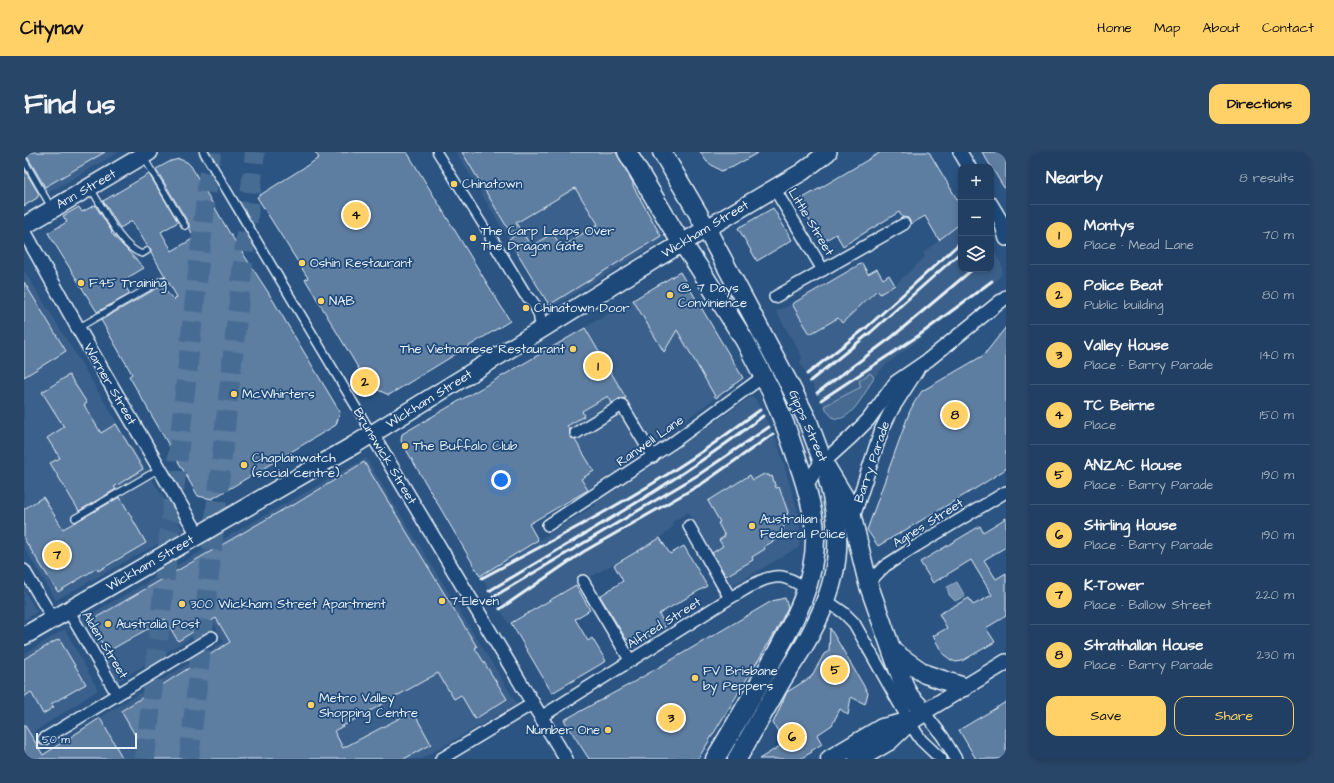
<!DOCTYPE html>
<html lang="en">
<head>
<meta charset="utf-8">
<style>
	body { margin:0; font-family:"Architects Daughter",sans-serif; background:#284668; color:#f1f3f6 }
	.controls { position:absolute; right:12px; top:12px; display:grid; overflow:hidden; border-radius:8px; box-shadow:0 2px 6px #0003 }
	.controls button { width:36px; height:36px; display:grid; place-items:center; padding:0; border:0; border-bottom:1px solid #3d5877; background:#203f62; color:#f1f3f6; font:20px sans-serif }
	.scale { position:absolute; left:12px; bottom:10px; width:101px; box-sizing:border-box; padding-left:4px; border:2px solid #e8f1f8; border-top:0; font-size:11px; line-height:14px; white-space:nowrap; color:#e8f1f8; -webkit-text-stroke:3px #1f4a7a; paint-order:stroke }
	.you { position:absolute; left:477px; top:328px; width:14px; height:14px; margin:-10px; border:3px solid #fff; border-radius:50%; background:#1a73e8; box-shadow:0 0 0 6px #1a73e833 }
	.badge { display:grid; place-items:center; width:26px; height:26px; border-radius:50%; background:#ffd166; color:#111; font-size:13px; font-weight:700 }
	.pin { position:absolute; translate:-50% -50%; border:2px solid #fff; box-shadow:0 1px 4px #0006 }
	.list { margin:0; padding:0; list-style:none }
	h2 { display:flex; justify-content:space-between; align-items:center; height:52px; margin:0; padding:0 16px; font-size:17px }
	h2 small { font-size:13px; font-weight:400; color:#a2afbe }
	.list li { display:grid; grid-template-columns:26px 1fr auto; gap:12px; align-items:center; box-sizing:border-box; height:60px; padding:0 16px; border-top:1px solid #3d5877 }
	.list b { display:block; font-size:15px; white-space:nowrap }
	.list p { margin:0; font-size:13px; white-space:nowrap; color:#a2afbe }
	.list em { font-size:13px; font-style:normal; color:#a2afbe }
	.actions { display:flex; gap:8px; padding:12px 16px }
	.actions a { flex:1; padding:9px 0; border:1px solid #ffd166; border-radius:12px; text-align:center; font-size:14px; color:#ffd166 }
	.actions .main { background:#ffd166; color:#111 }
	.icon { flex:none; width:22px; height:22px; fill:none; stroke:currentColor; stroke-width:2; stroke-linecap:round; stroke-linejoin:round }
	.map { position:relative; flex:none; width:982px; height:607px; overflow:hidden; border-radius:12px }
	header { display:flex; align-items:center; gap:24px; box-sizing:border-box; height:56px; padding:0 20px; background:#ffd166; color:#111 }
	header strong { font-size:19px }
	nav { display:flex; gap:22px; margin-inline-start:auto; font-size:14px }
	.intro { display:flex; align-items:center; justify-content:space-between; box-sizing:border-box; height:96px; padding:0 24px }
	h1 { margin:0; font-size:28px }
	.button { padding:10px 18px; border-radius:12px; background:#ffd166; color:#111; font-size:14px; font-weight:700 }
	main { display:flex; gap:24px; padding:0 24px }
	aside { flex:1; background:#203f62; border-radius:12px; box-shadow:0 2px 6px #0003 }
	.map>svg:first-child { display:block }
	.built { fill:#3a608b }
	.green { fill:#476b93; stroke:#98aec6 }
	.water { fill:#708ead; stroke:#a0b6cb }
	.building { fill:#5d7da1; stroke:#e8f1f8; fill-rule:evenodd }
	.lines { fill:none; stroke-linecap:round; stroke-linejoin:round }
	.motorway-tunnel { stroke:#476c94; stroke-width:20; stroke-dasharray:20 10; stroke-linecap:butt }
	.service-casing { stroke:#e8f1f8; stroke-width:8 }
	.pedestrian-casing { stroke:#e8f1f8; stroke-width:11 }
	.minor-casing { stroke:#e8f1f8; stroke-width:14 }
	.tertiary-casing { stroke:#e8f1f8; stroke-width:16 }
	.secondary-casing { stroke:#e8f1f8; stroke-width:18 }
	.primary-casing { stroke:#e8f1f8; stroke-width:20 }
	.trunk-casing { stroke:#e8f1f8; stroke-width:21 }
	.service { stroke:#1f4a7a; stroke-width:5.5 }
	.pedestrian { stroke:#1f4a7a; stroke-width:8 }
	.minor { stroke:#1f4a7a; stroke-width:11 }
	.tertiary { stroke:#1f4a7a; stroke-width:13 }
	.secondary { stroke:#1f4a7a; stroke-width:15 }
	.primary { stroke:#1f4a7a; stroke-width:17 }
	.trunk { stroke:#1f4a7a; stroke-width:18 }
	.rail { stroke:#e8f1f8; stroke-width:3 }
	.trunk-bridge-casing { stroke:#e8f1f8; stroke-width:21; stroke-linecap:butt }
	.trunk-bridge { stroke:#1f4a7a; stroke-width:18 }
	.poi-dot { fill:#ffd166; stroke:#1f4a7a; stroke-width:1.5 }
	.labels { text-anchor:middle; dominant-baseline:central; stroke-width:3.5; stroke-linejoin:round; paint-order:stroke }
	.poi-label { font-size:13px; fill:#e8f1f8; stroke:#1f4a7a; text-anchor:start }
	.street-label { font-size:13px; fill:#e8f1f8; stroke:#1f4a7a }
</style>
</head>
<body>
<header>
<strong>Citynav</strong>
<nav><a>Home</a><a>Map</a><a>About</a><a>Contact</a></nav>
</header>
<div class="intro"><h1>Find us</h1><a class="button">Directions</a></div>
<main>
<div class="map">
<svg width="982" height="607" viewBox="0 0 982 607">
	<rect width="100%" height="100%" fill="#2b5482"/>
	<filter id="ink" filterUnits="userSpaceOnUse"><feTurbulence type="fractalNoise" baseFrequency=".025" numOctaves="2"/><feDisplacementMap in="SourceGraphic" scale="8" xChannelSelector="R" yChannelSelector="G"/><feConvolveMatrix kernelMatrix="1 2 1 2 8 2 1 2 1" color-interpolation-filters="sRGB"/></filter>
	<g filter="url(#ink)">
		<g class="built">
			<path d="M0,0H95L0,55Z"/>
			<path d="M432,0H591L641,87L527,156Z"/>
			<path d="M937,71V117H967V96L977,111L978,115V120L975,126L863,212L850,225L839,246L830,257L818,265L812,267L809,266L800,254L780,218L776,210L778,205L752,159L768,152L787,182L814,166L818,171L851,140L854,139L856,142L871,133L901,105L899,101Z"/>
			<path d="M0,118L159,378L32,448L0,395Z"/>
			<path d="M656,120L719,226L576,330L505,373L515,388L572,353L570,350L631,312L726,245L731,246L753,289L776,367L775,395L708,434L664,360L648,370L650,374L636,386L552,433L485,472L377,289L378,282Z"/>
			<path d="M342,306L493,552L397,607H0V502L41,477L74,538L10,580L20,599L200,490L190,472L94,529L58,467Z"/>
			<path d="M0,438L13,460L0,468Z"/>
		</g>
		<path class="green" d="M846,221L850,225C844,235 827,272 810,266C806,264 803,258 800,254L837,235L835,229Z"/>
		<path class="water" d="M933,430L941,444L931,449L925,443L923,435Z"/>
		<g class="building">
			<path d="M0,0H81L21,35L4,6L0,4Z"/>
			<path d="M291,0H383L486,169L365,243L345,234L281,127L284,126L233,45L295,6Z"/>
			<path d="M438,0H592L609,31V34L637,84L525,153L485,87L489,85ZM551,36L574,72L537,95L529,81L507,94L492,71Z"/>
			<path d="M676,0H735L709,15L697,19L683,10Z"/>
			<path d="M857,0H905L937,54V71L915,88L901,64L887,72L884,66L878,65L875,60L819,94L812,82L798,90L774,49Z"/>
			<path d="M958,0H982V39Z"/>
			<path d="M155,7L163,10L167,14L205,80L244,140L316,260L312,273L188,347L174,344L105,224L108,222L77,168L137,134L150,148L153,145L127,100V97L124,95L108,69L96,76L79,49L125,22L154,70L137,80L148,99L170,86L165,75V72L132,17L147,9Z"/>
			<path d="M0,17L15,42L13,46L0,54Z"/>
			<path d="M71,53L88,80L87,81L120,116L98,129L106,142L73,160L24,81L43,70L39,64L55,55L58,60Z"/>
			<path d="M749,56L768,88L733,109L714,76Z"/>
			<path d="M838,111L844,122L853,117L859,127L865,123L871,133L856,142L853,138L818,171L814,166L786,182L768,152Z"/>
			<path d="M656,120L719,226L692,246L653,178L640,200L609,148Z"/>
			<path d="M0,130L42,199L0,225Z"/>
			<path d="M982,175V317L954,335L854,394L843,378L885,261L890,251L898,239L960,203Z"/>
			<path d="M561,176L602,246L595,247L588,251L584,244L558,259L560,264L543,274L546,278V284L551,288L570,319L557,327L564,338L505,372L514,388L456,424L377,289L378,282Z"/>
			<path d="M45,223L63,251L60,253L77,281L92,272L119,317L90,335L92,337L55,359L26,311L36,306L23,286L40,275L18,240Z"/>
			<path d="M340,310L453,495L451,496L483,547L451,567L437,543L430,547L414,521L310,579L319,596L389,559L407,592L380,607H125L97,559L206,490L192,466L154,489L141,467L83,500L66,469L267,353L268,354Z"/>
			<path d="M740,322L741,323H745L746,325L748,324L752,336L755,335L764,360L757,384L740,395L741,397L728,405L729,408L702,424L688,401L699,394L695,388L701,384L694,371L696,370L684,349L726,323L729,328Z"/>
			<path d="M19,345L39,377L96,345L122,391L74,419L73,416L34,440L0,387V357Z"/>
			<path d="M982,366V395L960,408L972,427L982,421V464L962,476L971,490L938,509L932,510L927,508L919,502L909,484L923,476L915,462L945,446L949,453L968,443L947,408L909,431L896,410L956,374L959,380Z"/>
			<path d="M636,386L646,402L660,394L683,434L635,462L642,474L615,491L602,487L576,444L599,429L590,413Z"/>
			<path d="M552,433L566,458L551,467L564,489L568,486L582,509L528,541L487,471Z"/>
			<path d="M761,446L764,455L752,479L674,607H565L540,568L608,531L748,449Z"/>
			<path d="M806,476L844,541L841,552L827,545L824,563L816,557L808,573L793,583L798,592L787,599L788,600L776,607H735L761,591L749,571L763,540L787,525L800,502L805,499Z"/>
			<path d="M35,487L62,532L27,552L30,555L19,562L7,540L0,545V507Z"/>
			<path d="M982,550V607H952L935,578Z"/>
			<path d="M76,566L99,607H0V572L19,603Z"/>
		</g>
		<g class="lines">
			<g class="motorway-tunnel">
				<path d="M121,607L187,0"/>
				<path d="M165,607L231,0"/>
			</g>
			<g class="service-casing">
				<g id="service">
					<path d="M120,6L161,74"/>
					<path d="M0,8L27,55"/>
					<path d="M67,37C79,55 96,95 118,102L123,99"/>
					<path d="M54,176L138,128"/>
					<path d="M51,366L135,317"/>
				</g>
			</g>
			<g class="pedestrian-casing">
				<g id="pedestrian">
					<path d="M180,0L348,282"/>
					<path d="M413,0L467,86"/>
				</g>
			</g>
			<g class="minor-casing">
				<g id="minor">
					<path d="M750,36L799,118"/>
					<path d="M467,86L501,142C508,148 516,159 516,168"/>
					<path d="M751,145L880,72"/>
					<path d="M552,281L598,253L629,305"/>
					<path d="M524,373L647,292L740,224"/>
					<path d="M665,374L706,446"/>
					<path d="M0,418L29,467"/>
					<path d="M559,429L606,508"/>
					<path d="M844,431L861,414L892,394L982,340"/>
					<path d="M803,449L820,461L830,471L889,576L897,588L917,607"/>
					<path d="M44,458L93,542"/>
					<path d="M900,560L919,585L932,607"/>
					<path d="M517,565L706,446C721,438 740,423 758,425C766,426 775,432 783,437"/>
					<path d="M20,587L188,485"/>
					<path d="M417,607L508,552"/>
				</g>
			</g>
			<g class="tertiary-casing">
				<g id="tertiary">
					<path d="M936,0L945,15"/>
					<path d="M967,52L976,67L982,87"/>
					<path d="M0,79L54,176L174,383"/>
					<path d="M348,282L542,607"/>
					<path d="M781,335L794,315L827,285L844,268L872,230L904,208L982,145"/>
					<path d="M828,368L858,277L868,257L893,218"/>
				</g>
			</g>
			<g class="secondary-casing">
				<path id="secondary" d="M900,560L982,510"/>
			</g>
			<g class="primary-casing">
				<g id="primary">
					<path d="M0,74L125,0"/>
					<path d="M0,484L330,293L633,106L778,20L804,0"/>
				</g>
			</g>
			<g class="trunk-casing">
				<g id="trunk">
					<path d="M603,0L650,79L674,114L721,189L748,241"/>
					<path d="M638,0L675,63L764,230"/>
					<path d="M783,267L799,310L825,353L844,431L881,536L886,545L900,560L885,570L865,589L834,607"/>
					<path d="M868,499L901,522L940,535"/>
					<path d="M691,607C709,577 727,546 744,516C768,473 793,431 791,380C789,349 773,307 763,278"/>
					<path d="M713,607C728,581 743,554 758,528C768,512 779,497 787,481C816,427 820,387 804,328"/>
					<path d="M806,607L858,576L884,570"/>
				</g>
			</g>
			<use href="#service" class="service"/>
			<use href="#pedestrian" class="pedestrian"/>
			<use href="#minor" class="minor"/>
			<use href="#tertiary" class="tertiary"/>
			<use href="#secondary" class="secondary"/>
			<use href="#primary" class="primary"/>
			<use href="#trunk" class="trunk"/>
			<g class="rail">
				<path d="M783,222L843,175L937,90"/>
				<path d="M786,229L847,180L937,100"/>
				<path d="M793,241L868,185L949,117"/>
				<path d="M797,248L894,184L968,129"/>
				<path d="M458,426C527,389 598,353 664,309C689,293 712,275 736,258"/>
				<path d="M465,439C558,383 654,330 739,264"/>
				<path d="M469,445L674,323L745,275"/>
				<path d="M476,457L559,400L679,331L749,282"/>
			</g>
			<g class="trunk-bridge-casing">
				<g id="trunk-bridge">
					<path d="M764,230L783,267"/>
					<path d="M748,241L763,278"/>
				</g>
			</g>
			<use href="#trunk-bridge" class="trunk-bridge"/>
		</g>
	</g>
	<g class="poi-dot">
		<circle cx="430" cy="32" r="4"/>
		<circle cx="449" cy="86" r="4"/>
		<circle cx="278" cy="111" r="4"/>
		<circle cx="57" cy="131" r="4"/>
		<circle cx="646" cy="143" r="4"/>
		<circle cx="297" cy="149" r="4"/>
		<circle cx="502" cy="156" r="4"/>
		<circle cx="549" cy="197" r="4"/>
		<circle cx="210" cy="242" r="4"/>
		<circle cx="381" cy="294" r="4"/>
		<circle cx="220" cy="313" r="4"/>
		<circle cx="728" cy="374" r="4"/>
		<circle cx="418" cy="449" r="4"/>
		<circle cx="158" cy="452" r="4"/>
		<circle cx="84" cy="472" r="4"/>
		<circle cx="671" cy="526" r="4"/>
		<circle cx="287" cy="553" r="4"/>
		<circle cx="584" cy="578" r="4"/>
	</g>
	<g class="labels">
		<g class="poi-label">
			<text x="438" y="32">Chinatown</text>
			<text x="457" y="79">The Carp Leaps Over<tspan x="457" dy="15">The Dragon Gate</tspan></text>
			<text x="286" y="111">Oshin Restaurant</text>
			<text x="65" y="131">F45 Training</text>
			<text x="654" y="136">@ 7 Days<tspan x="654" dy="15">Convinience</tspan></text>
			<text x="305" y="149">NAB</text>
			<text x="510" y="156">Chinatown Door</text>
			<text x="541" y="197" text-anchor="end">The Vietnamese Restaurant</text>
			<text x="218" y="242">McWhirters</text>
			<text x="389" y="294">The Buffalo Club</text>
			<text x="228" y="306">Chaplainwatch<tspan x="228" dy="15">(social centre)</tspan></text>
			<text x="736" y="367">Australian<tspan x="736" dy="15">Federal Police</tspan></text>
			<text x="426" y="449">7-Eleven</text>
			<text x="166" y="452">300 Wickham Street Apartment</text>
			<text x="92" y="472">Australia Post</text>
			<text x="679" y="519">FV Brisbane<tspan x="679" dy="15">by Peppers</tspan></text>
			<text x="295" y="546">Metro Valley<tspan x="295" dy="15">Shopping Centre</tspan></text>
			<text x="576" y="578" text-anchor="end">Number One</text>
		</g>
		<g class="street-label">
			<text transform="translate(62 37) rotate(-30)">Ann Street</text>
			<text transform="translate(787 70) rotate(59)">Little Street</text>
			<text transform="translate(681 77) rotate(-31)">Wickham Street</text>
			<text transform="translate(86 232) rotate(60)">Warner Street</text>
			<text transform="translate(405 247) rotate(-32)">Wickham Street</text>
			<text transform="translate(784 274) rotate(66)">Gipps Street</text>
			<text transform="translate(626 289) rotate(-35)">Ranwell Lane</text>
			<text transform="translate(361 304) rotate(59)">Brunswick Street</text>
			<text transform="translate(848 310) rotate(-71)">Barry Parade</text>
			<text transform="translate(904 371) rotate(-32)">Agnes Street</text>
			<text transform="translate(126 411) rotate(-30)">Wickham Street</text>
			<text transform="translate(640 471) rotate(-32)">Alfred Street</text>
			<text transform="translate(81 493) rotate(59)">Alden Street</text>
		</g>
	</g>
</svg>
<div class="controls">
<button>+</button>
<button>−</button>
<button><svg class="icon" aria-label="layers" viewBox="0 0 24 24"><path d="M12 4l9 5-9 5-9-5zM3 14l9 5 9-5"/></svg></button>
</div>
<div class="scale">50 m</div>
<div class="you"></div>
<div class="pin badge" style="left:574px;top:214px">1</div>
<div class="pin badge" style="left:341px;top:230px">2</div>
<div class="pin badge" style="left:647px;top:566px">3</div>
<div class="pin badge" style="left:332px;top:63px">4</div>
<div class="pin badge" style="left:811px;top:518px">5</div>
<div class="pin badge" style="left:768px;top:585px">6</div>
<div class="pin badge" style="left:33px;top:403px">7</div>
<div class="pin badge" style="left:931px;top:263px">8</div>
</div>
<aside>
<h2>Nearby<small>8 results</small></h2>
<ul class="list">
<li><span class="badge">1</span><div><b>Montys</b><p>Place · Mead Lane</p></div><em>70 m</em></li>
<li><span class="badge">2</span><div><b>Police Beat</b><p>Public building</p></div><em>80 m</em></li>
<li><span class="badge">3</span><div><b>Valley House</b><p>Place · Barry Parade</p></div><em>140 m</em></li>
<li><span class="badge">4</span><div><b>TC Beirne</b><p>Place</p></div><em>150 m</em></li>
<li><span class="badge">5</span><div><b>ANZAC House</b><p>Place · Barry Parade</p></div><em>190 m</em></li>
<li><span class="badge">6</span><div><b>Stirling House</b><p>Place · Barry Parade</p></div><em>190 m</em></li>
<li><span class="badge">7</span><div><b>K-Tower</b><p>Place · Ballow Street</p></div><em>220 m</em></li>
<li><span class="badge">8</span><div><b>Strathallan House</b><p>Place · Barry Parade</p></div><em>230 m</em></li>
</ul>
<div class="actions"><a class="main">Save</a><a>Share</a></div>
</aside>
</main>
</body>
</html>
